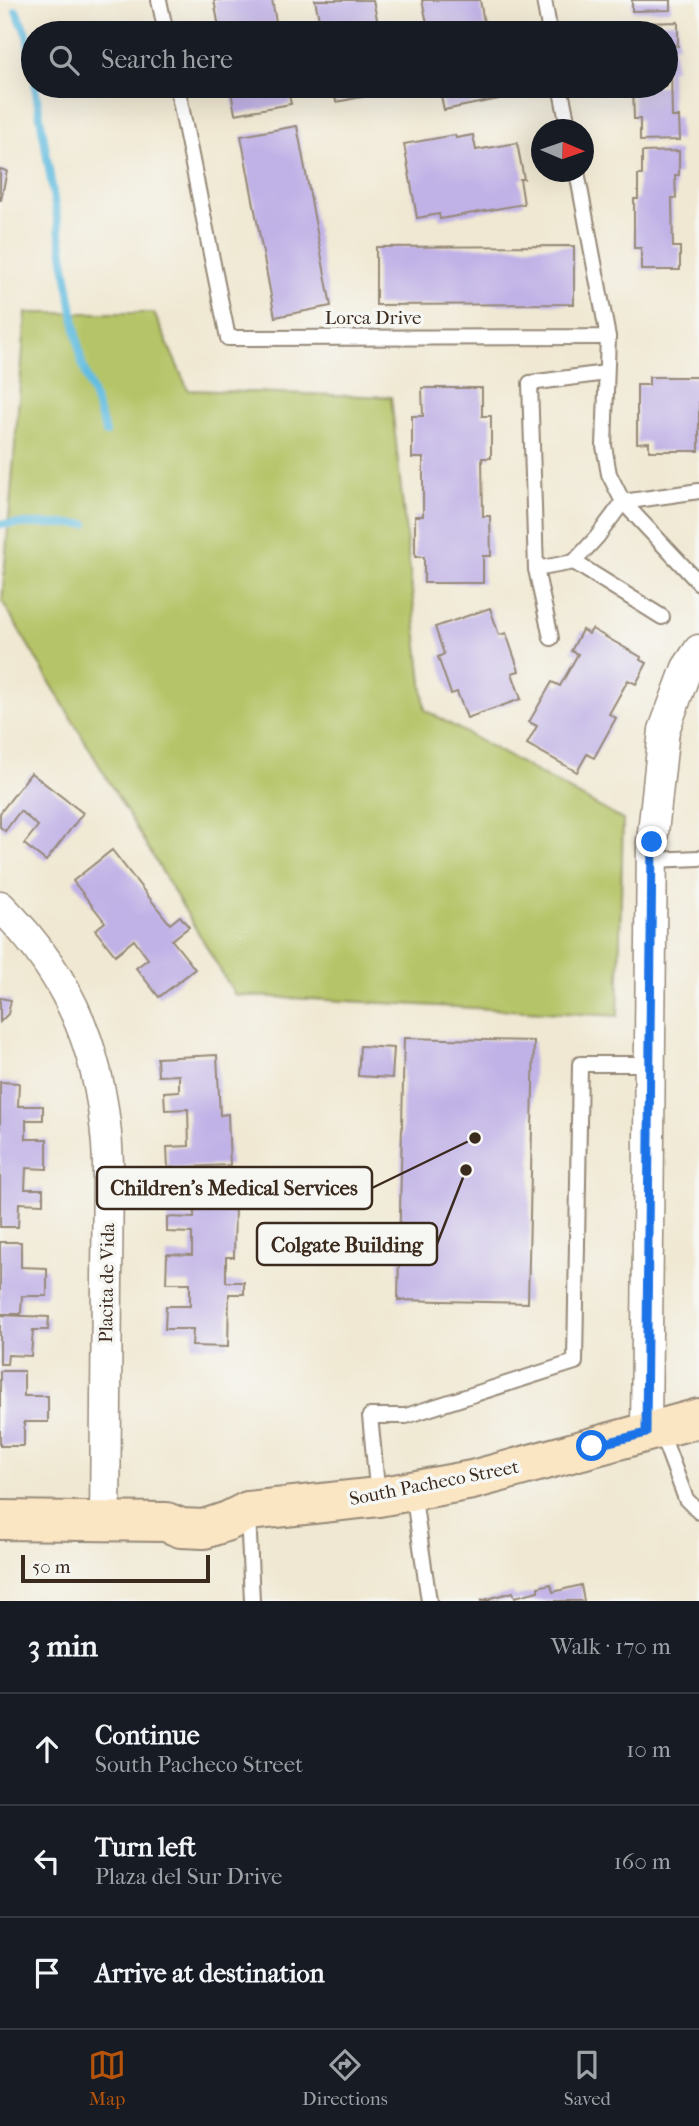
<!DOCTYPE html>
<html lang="en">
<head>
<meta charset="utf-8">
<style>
	body { margin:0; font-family:"IM FELL French Canon",serif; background:#242831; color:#f1f3f6 }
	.compass { position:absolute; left:531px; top:119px; width:63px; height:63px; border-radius:50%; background:#171b24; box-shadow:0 7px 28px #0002; rotate:92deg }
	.scale { position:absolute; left:21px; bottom:18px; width:189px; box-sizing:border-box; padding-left:7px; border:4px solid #3b2a1e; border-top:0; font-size:19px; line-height:24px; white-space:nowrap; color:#3b2a1e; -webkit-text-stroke:5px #f6f6f2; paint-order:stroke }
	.stop { position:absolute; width:21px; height:21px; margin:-16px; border:5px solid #1a73e8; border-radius:50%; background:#fff }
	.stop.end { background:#1a73e8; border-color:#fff; box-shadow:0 2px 7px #0008 }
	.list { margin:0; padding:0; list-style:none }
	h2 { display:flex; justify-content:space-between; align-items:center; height:91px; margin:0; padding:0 28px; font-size:30px }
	h2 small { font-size:23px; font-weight:400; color:#9ea1a6 }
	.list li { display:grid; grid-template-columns:46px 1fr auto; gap:21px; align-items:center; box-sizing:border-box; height:112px; padding:0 28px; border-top:2px solid #363941 }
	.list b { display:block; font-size:26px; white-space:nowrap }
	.list p { margin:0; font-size:23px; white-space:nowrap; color:#9ea1a6 }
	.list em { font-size:23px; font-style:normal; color:#9ea1a6 }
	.icon { flex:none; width:38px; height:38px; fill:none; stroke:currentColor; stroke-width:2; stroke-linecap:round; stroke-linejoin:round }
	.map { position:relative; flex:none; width:699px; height:1601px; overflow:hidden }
	.search { position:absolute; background:#171b24; box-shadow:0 7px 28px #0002; left:21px; right:21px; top:21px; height:77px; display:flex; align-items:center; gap:18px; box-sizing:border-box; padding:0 24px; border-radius:38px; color:#9ea1a6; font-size:26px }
	.sheet { height:427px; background:#171b24 }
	nav { display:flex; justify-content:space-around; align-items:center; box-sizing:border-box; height:98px; border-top:2px solid #363941; background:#171b24; font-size:19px; color:#9ea1a6 }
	nav a { display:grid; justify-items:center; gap:4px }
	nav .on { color:#b45309 }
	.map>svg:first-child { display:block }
	.green { fill:#b5c467; stroke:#787742; stroke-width:2 }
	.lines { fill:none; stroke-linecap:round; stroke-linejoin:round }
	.stream { stroke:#63bde0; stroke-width:8 }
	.building { fill:#c0b1e6 }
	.lane-casing { stroke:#968978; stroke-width:18 }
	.street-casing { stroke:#968978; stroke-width:33 }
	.secondary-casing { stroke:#968978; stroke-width:42 }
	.lane { stroke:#fff; stroke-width:14 }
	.street { stroke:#fff; stroke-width:30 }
	.secondary { stroke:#fbe6c4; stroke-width:38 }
	.route { stroke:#1a73e8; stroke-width:9 }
	.labels { text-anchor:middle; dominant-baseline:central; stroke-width:7; stroke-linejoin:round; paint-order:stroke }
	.street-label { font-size:19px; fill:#3b2a1e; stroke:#f6f6f2 }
	.leader { fill:none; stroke:#3b2a1e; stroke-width:2.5 }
	.callout-dot { fill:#3b2a1e; stroke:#f6f6f2; stroke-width:2.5 }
	.callout { fill:#f6f6f2; stroke:#3b2a1e; stroke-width:2.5 }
	.callout-label { font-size:21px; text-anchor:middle; font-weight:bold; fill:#3b2a1e }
</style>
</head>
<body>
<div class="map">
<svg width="699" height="1601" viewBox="0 0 699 1601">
	<rect width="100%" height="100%" fill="#f6f6f2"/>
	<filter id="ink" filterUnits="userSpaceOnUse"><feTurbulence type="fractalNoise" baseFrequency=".0143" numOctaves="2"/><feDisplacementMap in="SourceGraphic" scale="14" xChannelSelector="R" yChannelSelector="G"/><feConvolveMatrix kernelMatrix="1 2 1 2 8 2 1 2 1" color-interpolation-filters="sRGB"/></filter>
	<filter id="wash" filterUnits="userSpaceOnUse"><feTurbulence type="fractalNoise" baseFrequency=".00686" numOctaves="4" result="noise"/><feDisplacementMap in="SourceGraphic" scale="28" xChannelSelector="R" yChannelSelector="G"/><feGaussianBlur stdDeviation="1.57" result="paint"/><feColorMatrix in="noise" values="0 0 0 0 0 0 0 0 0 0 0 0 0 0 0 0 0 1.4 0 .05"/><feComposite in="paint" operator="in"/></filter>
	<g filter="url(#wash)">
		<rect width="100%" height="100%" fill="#f0e8d2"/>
		<path class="green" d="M26,313H154L188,390L391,397L425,710L623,820L618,1016L235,995L2,601Z"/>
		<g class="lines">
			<g class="stream">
				<path d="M16,11L27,35L33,73"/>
				<path d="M35,86L81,360L106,433"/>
				<path d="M0,524H86"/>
			</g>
		</g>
		<g id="blocks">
			<g class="building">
				<path d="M214,0H272L278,33H220Z"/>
				<path d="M315,0H373L380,33H322Z"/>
				<path d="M422,0H480L486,33H429Z"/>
				<path d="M632,0H671V10L632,11Z"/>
				<path d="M678,22V46L674,45L675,69H671L672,117H679L680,140L640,141V119H634L633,86H666V33H641V23Z"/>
				<path d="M230,86H287L291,104L235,114Z"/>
				<path d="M333,86H391L392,91L336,102Z"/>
				<path d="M439,86H497L499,99L444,110Z"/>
				<path d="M297,126L331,306L275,317L241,136Z"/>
				<path d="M455,135L456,138L473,135L476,150L517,143L524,179H520L524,204L440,219L439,214L417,218L404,144Z"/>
				<path d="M679,151V175H675L676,198H672L673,247H680V270H641V248H634V199H638V175H642V152Z"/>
				<path d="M0,169L7,171L1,200H0Z"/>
				<path d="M574,246V304L376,305V247Z"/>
				<path d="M649,377H699V451H649V442L637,443V385H649Z"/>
				<path d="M422,388H482V416H491V458H482L483,516H490L491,556H483V583H424V557H415V516H423V458H412V416H423Z"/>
				<path d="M490,608L499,635L506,633L519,671L512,673L521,699L467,718L457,692L451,694L438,657L444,654L435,627Z"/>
				<path d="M592,629L641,657L640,660L647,663L636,684L628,680L609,714L616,718L594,758L587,754L577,772L527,744L537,726L529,722L552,682L560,686L578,654L571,651L582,630L589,634Z"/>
				<path d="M31,773L83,813L46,861L24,844L38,826L20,811L5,831L0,827V813Z"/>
				<path d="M112,850L170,924L180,916L189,927L172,940L195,969L159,997L136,968L148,959L134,940L115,955L95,930L105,922L73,881Z"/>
				<path d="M0,998L11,1000L8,1014L0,1022Z"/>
				<path d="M404,1038L534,1041L528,1303L398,1300Z"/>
				<path d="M360,1046L394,1048L392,1078L358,1076Z"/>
				<path d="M217,1055L220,1115L228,1114L230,1165L168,1168L167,1147L189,1146L188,1109L165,1110L164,1092L179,1091V1075L158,1076L157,1058Z"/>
				<path d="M0,1082L19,1083L18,1106H43V1120H26V1139H47V1169L26,1168L25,1189H43V1204L19,1203L18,1227H0Z"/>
				<path d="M195,1192L228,1193V1203L235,1204L234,1257H226V1282H244V1294H229L228,1347L192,1346L193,1329H165L166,1306H190V1283H166L167,1254L192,1255V1233L167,1232V1217L194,1218Z"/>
				<path d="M0,1242H21V1267L47,1268V1296H22L21,1314H0Z"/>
				<path d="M0,1315L49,1317L48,1330H33L31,1356L8,1355L7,1364H0Z"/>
				<path d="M0,1371H24V1396H48V1422H24V1446H0Z"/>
				<path d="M551,1584L553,1592L581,1585L584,1601H480L513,1592L515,1597L538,1591V1587Z"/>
			</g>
		</g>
	</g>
	<g filter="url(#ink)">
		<use href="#blocks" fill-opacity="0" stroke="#968978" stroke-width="2"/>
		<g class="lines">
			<g class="lane-casing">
				<g id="lane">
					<path d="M159,0L166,33"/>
					<path d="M544,0L550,33"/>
					<path d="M177,86L228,338L608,337L577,172"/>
					<path d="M560,86L569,130"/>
					<path d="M608,337L604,446L609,474L623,502L699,583"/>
					<path d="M606,373L530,383L536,569L574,562L597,537L623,502L699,491"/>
					<path d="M574,562L662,617"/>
					<path d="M536,569L551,638"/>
					<path d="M653,860L699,858"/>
					<path d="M660,1430L686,1499L699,1512"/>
					<path d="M413,1492L429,1601"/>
					<path d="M378,1497L370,1416H406L575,1362L580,1064H650"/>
					<path d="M248,1513L252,1601"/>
				</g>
			</g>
			<g class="street-casing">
				<g id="street">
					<path d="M0,906C74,979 104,1061 108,1163L105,1521"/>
					<path d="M646,1433L652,842L664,730L687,668L699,650"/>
				</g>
			</g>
			<g class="secondary-casing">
				<path id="secondary" d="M0,1520L166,1522L181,1528L204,1529L228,1521L248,1511L378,1497L472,1480L699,1418"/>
			</g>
			<use href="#lane" class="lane"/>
			<use href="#street" class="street"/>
			<use href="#secondary" class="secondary"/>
		</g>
	</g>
	<g class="lines" filter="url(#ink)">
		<path class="route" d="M592,1446L646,1433L652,842"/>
	</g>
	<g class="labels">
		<g class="street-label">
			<text x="373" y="318">Lorca Drive</text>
			<text transform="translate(107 1283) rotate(-89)">Placita de Vida</text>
			<text transform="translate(434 1483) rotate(-11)">South Pacheco Street</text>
		</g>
	</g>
	<path class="leader" d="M475 1138L372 1188M466 1170L437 1244"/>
	<g class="callout-dot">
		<circle cx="475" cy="1138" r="7"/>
		<circle cx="466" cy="1170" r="7"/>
	</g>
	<g class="callout">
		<rect x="97" y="1167" width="275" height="42" rx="7"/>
		<rect x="257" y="1223" width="180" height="42" rx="7"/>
	</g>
	<g class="callout-label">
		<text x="234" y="1195">Children’s Medical Services</text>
		<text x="347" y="1252">Colgate Building</text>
	</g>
</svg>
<svg class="compass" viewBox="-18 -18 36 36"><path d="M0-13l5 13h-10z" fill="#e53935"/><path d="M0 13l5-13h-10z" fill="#9ea1a6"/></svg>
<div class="scale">50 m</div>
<div class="stop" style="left:592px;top:1446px"></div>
<div class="stop end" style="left:652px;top:842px"></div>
<div class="search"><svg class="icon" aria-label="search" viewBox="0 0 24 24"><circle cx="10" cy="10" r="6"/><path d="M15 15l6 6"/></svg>Search here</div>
</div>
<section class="sheet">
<h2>3 min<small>Walk · 170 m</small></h2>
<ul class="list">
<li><svg class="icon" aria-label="ahead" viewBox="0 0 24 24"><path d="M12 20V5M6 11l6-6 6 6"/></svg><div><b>Continue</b><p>South Pacheco Street</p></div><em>10 m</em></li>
<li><svg class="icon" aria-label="left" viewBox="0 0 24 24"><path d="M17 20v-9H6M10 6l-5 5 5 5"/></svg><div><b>Turn left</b><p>Plaza del Sur Drive</p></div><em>160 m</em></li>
<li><svg class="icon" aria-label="arrive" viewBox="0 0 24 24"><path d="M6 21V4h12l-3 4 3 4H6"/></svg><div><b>Arrive at destination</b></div></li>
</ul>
</section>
<nav>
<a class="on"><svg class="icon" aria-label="map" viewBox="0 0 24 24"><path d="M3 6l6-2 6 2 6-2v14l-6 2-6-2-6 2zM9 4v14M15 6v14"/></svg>Map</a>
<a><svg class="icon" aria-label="directions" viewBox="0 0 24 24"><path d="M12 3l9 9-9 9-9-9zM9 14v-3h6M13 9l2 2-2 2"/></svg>Directions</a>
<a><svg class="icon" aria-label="saved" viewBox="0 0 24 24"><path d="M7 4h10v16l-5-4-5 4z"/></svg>Saved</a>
</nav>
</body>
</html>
